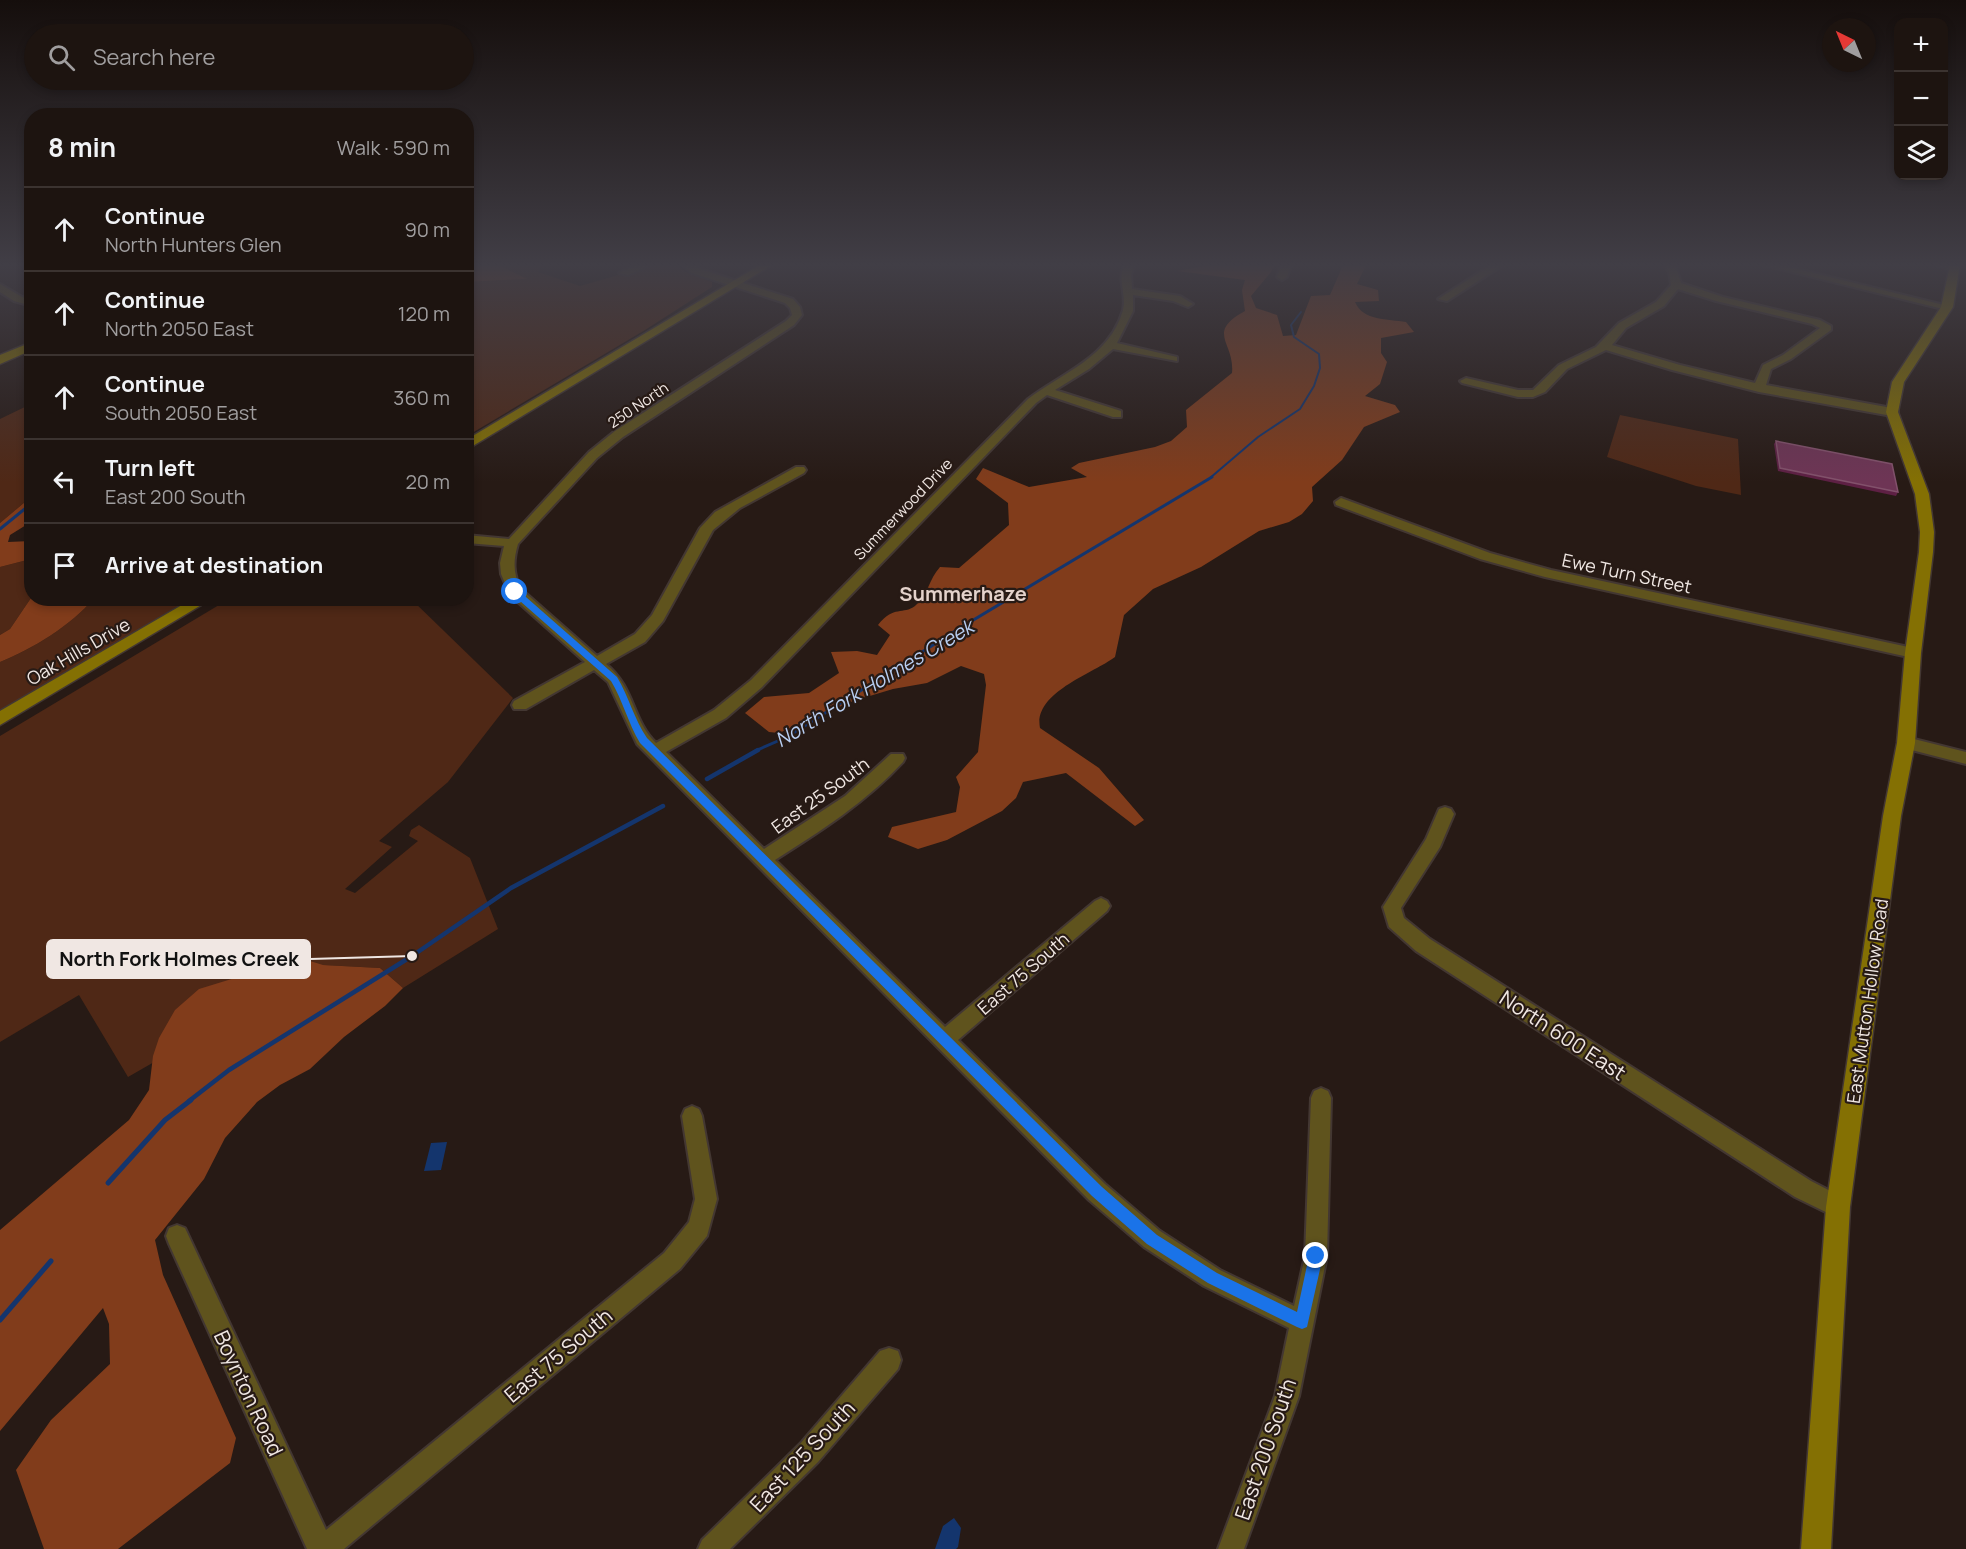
<!DOCTYPE html>
<html lang="en">
<head>
<meta charset="utf-8">
<style>
	body { margin:0; font-family:Manrope,sans-serif; background:#2a211e; color:#f1f3f6 }
	.controls { position:absolute; right:18px; top:18px; display:grid; overflow:hidden; border-radius:12px; box-shadow:0 3px 9px #0003 }
	.controls button { width:54px; height:54px; display:grid; place-items:center; padding:0; border:0; border-bottom:2px solid #3b3330; background:#1d1410; color:#f1f3f6; font:30px sans-serif }
	.compass { position:absolute; left:1822px; top:18px; width:54px; height:54px; border-radius:50%; background:#1d1410; box-shadow:0 3px 9px #0003; rotate:317deg }
	.stop { position:absolute; width:18px; height:18px; margin:-14px; border:4px solid #1a73e8; border-radius:50%; background:#fff }
	.stop.end { background:#1a73e8; border-color:#fff; box-shadow:0 2px 6px #0008 }
	.list { margin:0; padding:0; list-style:none }
	h2 { display:flex; justify-content:space-between; align-items:center; height:78px; margin:0; padding:0 24px; font-size:26px }
	h2 small { font-size:20px; font-weight:400; color:#a09e9f }
	.list li { display:grid; grid-template-columns:39px 1fr auto; gap:18px; align-items:center; box-sizing:border-box; height:84px; padding:0 24px; border-top:2px solid #3b3330 }
	.list b { display:block; font-size:22px; white-space:nowrap }
	.list p { margin:0; font-size:20px; white-space:nowrap; color:#a09e9f }
	.list em { font-size:20px; font-style:normal; color:#a09e9f }
	.icon { flex:none; width:33px; height:33px; fill:none; stroke:currentColor; stroke-width:2; stroke-linecap:round; stroke-linejoin:round }
	.map { position:relative; flex:none; width:1966px; height:1549px; overflow:hidden }
	.search { position:absolute; background:#1d1410; box-shadow:0 3px 9px #0003; left:24px; top:24px; width:450px; height:66px; display:flex; align-items:center; gap:15px; box-sizing:border-box; padding:0 21px; border-radius:33px; color:#a09e9f; font-size:22px }
	.panel { position:absolute; background:#1d1410; box-shadow:0 3px 9px #0003; left:24px; top:108px; width:450px; height:498px; border-radius:24px }
	.map>svg:first-child { display:block }
	.green { fill:#4f2816 }
	.forest { fill:#813c1b }
	.water { fill:#14356d }
	.lines { fill:none; stroke-linecap:round; stroke-linejoin:round }
	.stream-far3 { stroke:#14356d; stroke-width:2 }
	.stream-far2 { stroke:#14356d; stroke-width:3 }
	.stream-far1 { stroke:#14356d; stroke-width:4.5 }
	.stream { stroke:#14356d; stroke-width:5 }
	.street-casing { stroke:#433732; stroke-width:4 }
	.secondary-casing { stroke:#433732; stroke-width:3 }
	.street { fill:#5f531d; fill-rule:evenodd }
	.secondary { fill:#847003; fill-rule:evenodd }
	.wall { fill:#5e2044 }
	.building { fill:#6e3555; stroke:#82516b; stroke-width:1.5 }
	.route { fill:#1a73e8 }
	.labels { text-anchor:middle; dominant-baseline:central; stroke-width:4.5; stroke-linejoin:round; paint-order:stroke }
	.far-street-label { font-size:15px; fill:#f0e7e3; stroke:#271a15 }
	.street-label { font-size:18px; fill:#f0e7e3; stroke:#271a15 }
	.neighbourhood-label { font-size:20px; font-weight:bold; fill:#e4d2cb; stroke:#271a15 }
	.water-label { font-size:20px; font-style:italic; fill:#b8cef1; stroke:#271a15 }
	.near-street-label { font-size:21px; fill:#f0e7e3; stroke:#271a15 }
	.leader { fill:none; stroke:#f0e7e3; stroke-width:2 }
	.callout-dot { fill:#f0e7e3; stroke:#271a15; stroke-width:2 }
	.callout { fill:#f0e7e3; stroke:#f0e7e3; stroke-width:2 }
	.callout-label { font-size:20px; text-anchor:middle; font-weight:bold; fill:#111 }
</style>
</head>
<body>
<div class="map">
<svg width="1966" height="1549" viewBox="0 0 1966 1549">
	<rect width="100%" height="100%" fill="#271a15"/>
	<g class="green">
		<path d="M500,265H542L538,272L580,286L653,265H676L686,272L712,282V287L645,330L467,436L466,282L526,279Z"/>
		<path d="M31,404V497L0,523V419Z"/>
		<path d="M1620,415L1738,439L1741,495L1696,486L1607,457Z"/>
		<path d="M31,559V598L10,629L0,635V567Z"/>
		<path d="M93,599H190L0,711V662C31,650 73,624 93,599Z"/>
		<path d="M229,599H411L513,698L448,782L379,841L392,847L345,889L355,893L418,841L409,836L411,830L419,825L470,858L498,929L403,988L380,968L323,965L128,1077L79,995L0,1042V736Z"/>
	</g>
	<g class="forest">
		<path d="M467,265H499L527,279L467,282Z"/>
		<path d="M1210,265H1274L1271,272L1251,296L1256,308L1277,315L1283,336L1296,335L1311,296L1330,295L1343,265H1366L1357,284L1378,290L1379,301L1355,302C1363,321 1388,319 1406,322L1414,332L1381,338V353L1387,362L1380,384L1365,396L1395,405L1400,412L1364,427L1342,460L1312,487L1313,501L1302,514L1289,522L1259,531L1201,567L1153,589L1124,615L1115,657C1092,674 1033,693 1040,728L1099,768L1144,820L1135,826L1066,773L1023,782L1016,798L1002,811L947,840L918,849L888,837L892,827L956,812L960,787L956,777L978,752L986,685L984,674L961,666L927,683L893,689L853,701L779,733L769,732L745,713L764,697L809,693L839,673L831,652L857,651L877,655L890,635L878,625C894,605 903,615 915,606C928,595 929,579 940,567L959,568L1009,525L1008,503L976,479L983,468L1029,487L1087,477L1071,468L1079,463L1155,447L1171,441L1187,427L1186,410L1232,373C1235,342 1205,333 1245,311L1242,290L1245,280L1177,271Z"/>
		<path d="M31,497V522L10,535L8,542L31,541V559L0,567V523Z"/>
		<path d="M31,598L93,599C73,624 31,650 0,662V635L10,629Z"/>
		<path d="M300,958L323,965L380,968L403,988L385,1006L344,1037L310,1069L280,1085L257,1102L225,1138L204,1179L155,1240L163,1275L236,1438L230,1463L118,1549H44L16,1470L51,1420L110,1364L109,1324L103,1308L0,1431V1230L129,1120L149,1090L153,1056L159,1038L175,1010L199,989Z"/>
	</g>
	<g class="water">
		<path d="M447,1142L441,1170L424,1171L431,1143Z"/>
		<path d="M954,1518L961,1528L958,1547L956,1549H935L943,1526Z"/>
	</g>
	<g class="lines">
		<path class="stream-far3" d="M1210,478L1258,437L1300,409L1314,386L1320,368L1319,354L1294,337L1291,325L1301,312"/>
		<g class="stream-far2">
			<path d="M0,529L32,503"/>
			<path d="M755,751L787,737L960,628L1212,477"/>
		</g>
		<g class="stream-far1">
			<path d="M707,779L758,750"/>
			<path d="M189,1101L229,1070L412,956L511,888L663,806"/>
		</g>
		<g class="stream">
			<path d="M108,1183L165,1120L191,1100"/>
			<path d="M0,1320L51,1261"/>
		</g>
		<g class="street-casing">
			<g id="street">
				<path d="M636,265H650L628,275L619,273Z"/>
				<path d="M683,265H694L700,269L793,299L800,307L802,315L794,325L623,437L597,458L518,544C513,561 513,574 521,589L597,656L635,634L652,615L700,528L715,512L796,467H804L806,470L804,473L740,508L713,530L663,621L645,642L606,664C635,688 632,720 656,743L714,710L751,680L1028,399C1062,373 1110,357 1123,310C1127,294 1117,281 1124,265H1134L1131,275L1132,289L1180,296L1193,304L1188,307L1173,301L1133,295V311L1117,343L1177,357V361L1113,349L1089,369L1055,390L1121,411V417H1113L1047,395L1036,403L761,688L726,718L666,752L764,849L845,796L891,754H903L905,758L903,762C866,802 821,831 775,860L945,1027L1095,901L1101,898L1107,901L1110,906L1107,911L958,1040L1105,1184L1160,1231L1220,1270L1294,1306L1305,1256L1311,1098L1314,1091L1321,1088L1328,1091L1331,1098L1327,1256L1299,1396L1244,1549H1218L1275,1396L1289,1328L1204,1286L1144,1247L1089,1200L637,744L608,682L594,670L526,709H514L512,705L514,701L585,662L510,595L501,574L500,563L504,546L466,543V535L509,539L589,452L615,431L786,321L792,315L790,308L785,303L692,273Z"/>
				<path d="M1281,265H1291L1287,277L1282,280L1277,277Z"/>
				<path d="M1491,265H1503L1447,301L1438,299Z"/>
				<path d="M1665,265H1675L1681,283L1723,297L1820,320L1831,326V330L1791,359L1771,369L1766,385L1892,408L1898,412L1892,416L1759,392L1672,370L1606,350L1567,369L1545,392L1533,397H1518L1462,383L1460,381L1466,378L1518,390H1533L1559,365L1596,347L1619,323L1656,302L1671,285L1669,272ZM1678,289L1716,301L1812,324L1820,328L1783,355L1763,365L1755,383L1680,365L1612,345L1626,328L1664,306Z"/>
				<path d="M1764,265H1781L1952,307L1947,310Z"/>
				<path d="M1937,265H1954L1960,268L1955,271Z"/>
				<path d="M0,284L22,297L32,300V306L14,301L0,292Z"/>
				<path d="M1341,498L1490,553L1551,570L1913,648L1920,653L1913,658L1545,577L1480,559L1336,505L1335,502Z"/>
				<path d="M1906,737L1966,752V764L1900,747L1898,743L1900,739Z"/>
				<path d="M1445,807L1451,809L1454,814L1440,847L1401,908L1404,918L1430,939L1811,1181L1846,1199L1849,1207L1846,1215L1838,1218L1795,1197L1416,951L1389,927L1383,907L1426,839L1439,809Z"/>
				<path d="M692,1106L699,1109L702,1116L717,1199L707,1236L680,1269L344,1549H307L169,1244L166,1236L169,1228L177,1225L185,1228L326,1530L664,1253L689,1222L695,1199L682,1116L685,1109Z"/>
				<path d="M889,1348L898,1351L901,1360L898,1369L818,1462L730,1549H698L702,1540L800,1444L880,1351Z"/>
			</g>
		</g>
		<g class="secondary-casing">
			<g id="secondary">
				<path d="M760,265H772L466,450V440Z"/>
				<path d="M1950,265H1960L1953,307L1904,382L1898,412L1929,494L1934,532L1933,552L1921,653L1915,743L1901,816L1850,1207L1831,1549H1801L1826,1207L1883,816L1897,743L1905,653L1919,552L1920,532L1915,494L1886,412L1892,382L1941,307Z"/>
				<path d="M32,342V350L0,364V355Z"/>
				<path d="M194,598H213L0,725V711Z"/>
			</g>
		</g>
		<use href="#street" class="street"/>
		<use href="#secondary" class="secondary"/>
	</g>
	<path class="wall" d="M1776,441L1898,492L1896,496L1778,471L1774,444Z"/>
	<path class="building" d="M1776,441L1892,464L1898,492L1780,468Z"/>
	<linearGradient id="sky" x2="0" y2="1"><stop stop-color="#150e0c"/><stop offset="0.55" stop-color="#413e46"/><stop offset="1" stop-color="#413e46" stop-opacity="0"/></linearGradient>
	<rect width="1966" height="482" fill="url(#sky)"/>
	<path class="route" d="M512,590H518L617,677C629,697 634,719 647,738L1102,1187L1157,1235L1217,1273L1297,1312L1309,1256L1311,1251L1316,1249L1321,1251L1323,1256L1307,1327L1302,1329L1297,1327L1208,1283L1147,1244L1092,1196L640,743C628,723 623,701 611,681L512,594Z"/>
	<g class="labels">
		<g class="far-street-label">
			<text transform="translate(638 405) rotate(-34)">250 North</text>
			<text transform="translate(903 509) rotate(-46)">Summerwood Drive</text>
		</g>
		<g class="street-label">
			<text transform="translate(1627 573) rotate(12)">Ewe Turn Street</text>
			<text transform="translate(78 651) rotate(-30)">Oak Hills Drive</text>
			<text transform="translate(820 795) rotate(-36)">East 25 South</text>
			<text transform="translate(1023 973) rotate(-41)">East 75 South</text>
			<text transform="translate(1867 1001) rotate(-82)">East Mutton Hollow Road</text>
		</g>
		<g class="neighbourhood-label">
			<text x="963" y="593">Summerhaze</text>
		</g>
		<g class="water-label">
			<text transform="translate(874 683) rotate(-31)">North Fork Holmes Creek</text>
		</g>
		<g class="near-street-label">
			<text transform="translate(1563 1035) rotate(33)">North 600 East</text>
			<text transform="translate(558 1355) rotate(-40)">East 75 South</text>
			<text transform="translate(249 1393) rotate(65)">Boynton Road</text>
			<text transform="translate(1265 1449) rotate(-71)">East 200 South</text>
			<text transform="translate(802 1456) rotate(-47)">East 125 South</text>
		</g>
	</g>
	<path class="leader" d="M412 956L310 959"/>
	<circle class="callout-dot" cx="412" cy="956" r="6"/>
	<rect class="callout" x="47" y="940" width="263" height="38" rx="6"/>
	<g class="callout-label">
		<text x="179" y="966">North Fork Holmes Creek</text>
	</g>
</svg>
<div class="controls">
<button>+</button>
<button>−</button>
<button><svg class="icon" aria-label="layers" viewBox="0 0 24 24"><path d="M12 4l9 5-9 5-9-5zM3 14l9 5 9-5"/></svg></button>
</div>
<svg class="compass" viewBox="-18 -18 36 36"><path d="M0-13l5 13h-10z" fill="#e53935"/><path d="M0 13l5-13h-10z" fill="#a09e9f"/></svg>
<div class="stop" style="left:515px;top:592px"></div>
<div class="stop end" style="left:1316px;top:1256px"></div>
<div class="search"><svg class="icon" aria-label="search" viewBox="0 0 24 24"><circle cx="10" cy="10" r="6"/><path d="M15 15l6 6"/></svg>Search here</div>
<section class="panel">
<h2>8 min<small>Walk · 590 m</small></h2>
<ul class="list">
<li><svg class="icon" aria-label="ahead" viewBox="0 0 24 24"><path d="M12 20V5M6 11l6-6 6 6"/></svg><div><b>Continue</b><p>North Hunters Glen</p></div><em>90 m</em></li>
<li><svg class="icon" aria-label="ahead" viewBox="0 0 24 24"><path d="M12 20V5M6 11l6-6 6 6"/></svg><div><b>Continue</b><p>North 2050 East</p></div><em>120 m</em></li>
<li><svg class="icon" aria-label="ahead" viewBox="0 0 24 24"><path d="M12 20V5M6 11l6-6 6 6"/></svg><div><b>Continue</b><p>South 2050 East</p></div><em>360 m</em></li>
<li><svg class="icon" aria-label="left" viewBox="0 0 24 24"><path d="M17 20v-9H6M10 6l-5 5 5 5"/></svg><div><b>Turn left</b><p>East 200 South</p></div><em>20 m</em></li>
<li><svg class="icon" aria-label="arrive" viewBox="0 0 24 24"><path d="M6 21V4h12l-3 4 3 4H6"/></svg><div><b>Arrive at destination</b></div></li>
</ul>
</section>
</div>
</body>
</html>
